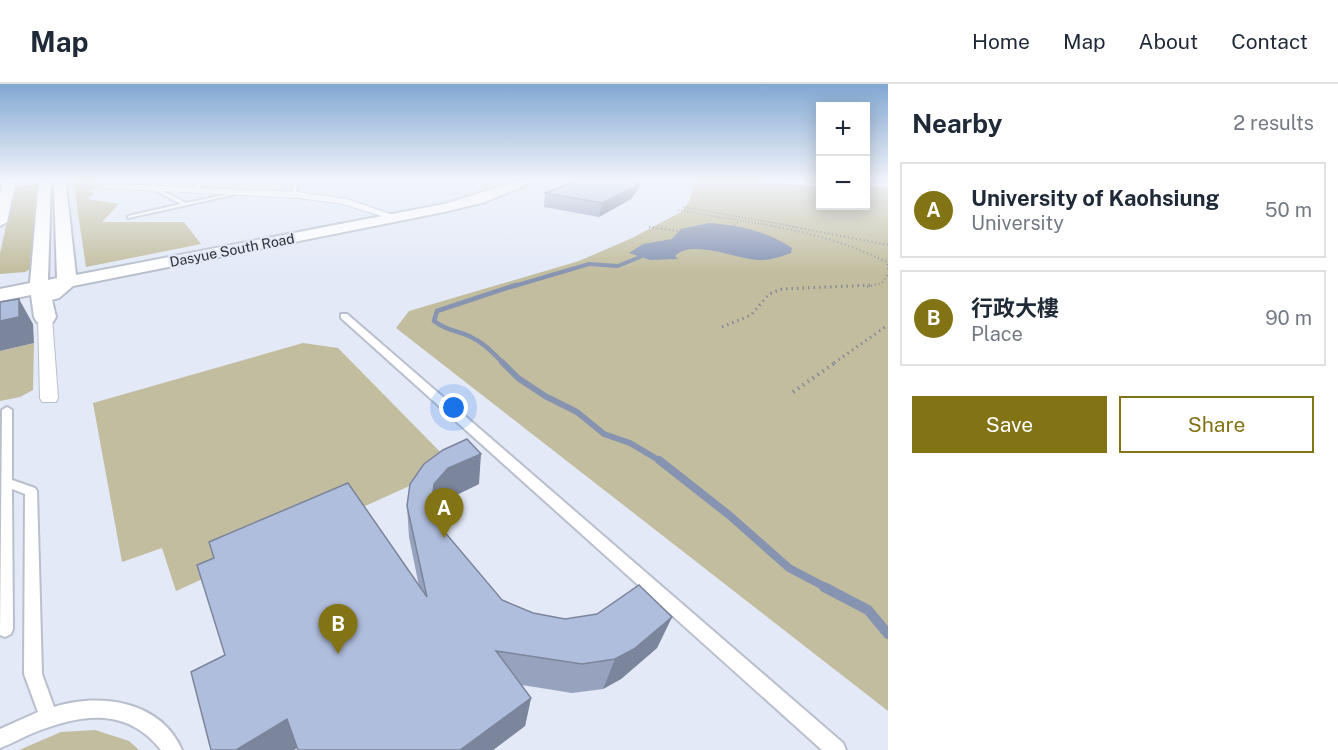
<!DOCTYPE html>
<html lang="en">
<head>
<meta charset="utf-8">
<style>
	body { margin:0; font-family:"Public Sans","Noto Sans TC",sans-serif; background:#f6f6f7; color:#1f2937 }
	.controls { position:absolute; right:18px; top:18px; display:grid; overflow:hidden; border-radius:0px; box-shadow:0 3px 15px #0003 }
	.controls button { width:54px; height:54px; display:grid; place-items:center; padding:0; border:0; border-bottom:2px solid #e0e1e3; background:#fff; color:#1f2937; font:30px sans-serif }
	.you { position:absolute; left:454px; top:324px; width:21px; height:21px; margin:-15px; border:4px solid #fff; border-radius:50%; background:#1a73e8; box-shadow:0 0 0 9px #1a73e833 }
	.badge { display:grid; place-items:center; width:39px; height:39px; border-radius:50%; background:#827315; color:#fff; font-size:20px; font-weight:700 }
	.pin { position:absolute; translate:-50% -50px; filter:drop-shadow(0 2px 3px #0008) }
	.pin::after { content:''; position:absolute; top:32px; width:21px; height:18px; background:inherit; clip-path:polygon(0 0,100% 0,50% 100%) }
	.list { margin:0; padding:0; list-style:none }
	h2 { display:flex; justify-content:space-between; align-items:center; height:78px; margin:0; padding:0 24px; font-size:26px }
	h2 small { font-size:20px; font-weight:400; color:#747a83 }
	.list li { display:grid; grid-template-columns:39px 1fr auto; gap:18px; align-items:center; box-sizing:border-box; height:96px; margin:0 12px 12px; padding:0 12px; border:2px solid #e0e1e3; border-radius:0px }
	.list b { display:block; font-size:22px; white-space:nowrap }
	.list p { margin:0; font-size:20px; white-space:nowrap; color:#747a83 }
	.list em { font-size:20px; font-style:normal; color:#747a83 }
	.actions { display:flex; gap:12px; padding:18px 24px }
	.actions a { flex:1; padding:14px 0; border:2px solid #827315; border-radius:0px; text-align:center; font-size:21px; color:#827315 }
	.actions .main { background:#827315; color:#fff }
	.map { position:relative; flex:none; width:888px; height:666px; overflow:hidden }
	header { display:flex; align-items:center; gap:36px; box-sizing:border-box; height:84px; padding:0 30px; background:#fff; border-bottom:2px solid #e0e1e3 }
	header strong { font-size:28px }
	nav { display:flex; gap:33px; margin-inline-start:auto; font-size:21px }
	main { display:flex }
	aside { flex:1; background:#fff }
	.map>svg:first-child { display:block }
	.green { fill:#c2bd9e }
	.water { fill:#8693b1 }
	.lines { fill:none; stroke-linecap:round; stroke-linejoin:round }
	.stream-far4 { stroke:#8693b1; stroke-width:4 }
	.stream-far3 { stroke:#8693b1; stroke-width:4.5 }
	.stream-far2 { stroke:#8693b1; stroke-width:6 }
	.stream-far1 { stroke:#8693b1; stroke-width:8 }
	.stream { stroke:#8693b1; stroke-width:10 }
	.lane-casing { stroke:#b9bfcc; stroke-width:4 }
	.street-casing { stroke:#b9bfcc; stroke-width:2 }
	.secondary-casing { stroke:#b9bfcc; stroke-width:4 }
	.path-far3 { stroke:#888c95; stroke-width:1.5; stroke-dasharray:1 2; stroke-linecap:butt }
	.path-far2 { stroke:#888c95; stroke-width:2; stroke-dasharray:1 3; stroke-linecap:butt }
	.path-far1 { stroke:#888c95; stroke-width:3; stroke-dasharray:1.5 4; stroke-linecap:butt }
	.path { stroke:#888c95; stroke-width:4; stroke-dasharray:1.5 4.5; stroke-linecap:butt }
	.lane { fill:#fff; fill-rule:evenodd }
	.street { fill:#fff; fill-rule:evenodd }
	.secondary { fill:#fff; fill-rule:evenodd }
	.wall { fill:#97a3be }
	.shaded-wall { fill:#7b859b }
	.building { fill:#b0bedd; stroke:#7b859b; stroke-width:1.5 }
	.labels { text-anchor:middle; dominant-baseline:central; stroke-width:4.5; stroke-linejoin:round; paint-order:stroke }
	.far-street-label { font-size:14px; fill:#2d2f34; stroke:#e3e9f7 }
</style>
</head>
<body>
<header>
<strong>Map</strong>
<nav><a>Home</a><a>Map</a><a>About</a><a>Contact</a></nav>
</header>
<main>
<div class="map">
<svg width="888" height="666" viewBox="0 0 888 666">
	<rect width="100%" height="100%" fill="#e3e9f7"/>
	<g class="green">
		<path d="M73,96H99L101,102L87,107L95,109L86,115L119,120L102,138H184L201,160L86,183Z"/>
		<path d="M695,96H820V122H866V96H888V627L396,244L409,227L579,177L632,154L681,128L689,118Z"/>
		<path d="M40,99L35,183L25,188L0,190V169L15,103Z"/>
		<path d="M34,259L33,306L20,313L0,317V267Z"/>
		<path d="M303,259L338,264L454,382L176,507L162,464L122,478L93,319Z"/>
		<path d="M95,646L129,657L139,666H19L61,648Z"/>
	</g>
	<path class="water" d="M709,139C738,141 767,147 792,164L791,169C782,172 772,176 763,176C739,177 693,154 675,172L678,175L650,176L629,169L643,160L672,155L681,145Z"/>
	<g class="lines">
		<path class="stream-far4" d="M511,203L589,180L618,182L640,173"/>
		<path class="stream-far3" d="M503,279C493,269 483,258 469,252C455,246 447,247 434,237L437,227L516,201"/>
		<path class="stream-far2" d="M502,278L518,294L545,312L577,328L604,350L630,359L662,378"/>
		<path class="stream-far1" d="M659,376L729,431L789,484L827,504"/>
		<path class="stream" d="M824,503L868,526L888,550"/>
		<g class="lane-casing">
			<g id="lane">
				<path d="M161,96H166L148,105L144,104Z"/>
				<path d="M205,96H223L206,99L193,107L189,106Z"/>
				<path d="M295,96H299L295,111L293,112L291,111Z"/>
				<path d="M155,103L186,119L244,107L246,108L128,134V132L181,120L153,105Z"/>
				<path d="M341,230H347L843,659L846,666H822L341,234Z"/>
				<path d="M7,323L12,326V396L35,404L37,407L42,590L54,623C100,608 161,617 182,666H161C128,624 84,629 38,647C25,652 13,659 0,664V645L38,628L24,590L25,410L12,405L13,545L11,550L5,553L0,551L2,326Z"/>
			</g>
		</g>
		<g class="street-casing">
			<g id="street">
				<path d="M0,96H30L0,100Z"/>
				<path d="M102,96H110L111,100L299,108L347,115L402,134L397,137L343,120L299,114L107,104L103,102Z"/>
				<path d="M754,96L820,98V102L758,98Z"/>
				<path d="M888,98V102L866,103V99Z"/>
				<path d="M45,229L52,233L58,314L56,318H42L40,314L38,233Z"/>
			</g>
		</g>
		<g class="secondary-casing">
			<g id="secondary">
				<path d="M4,96H16L7,138L0,142V111Z"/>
				<path d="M39,96H51L48,196L57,194L54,101L60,97L66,101L76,191L444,120C473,113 510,95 538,96L485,118L444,128L73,202L59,214L52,216L56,233L53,238L45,239L37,238L34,233L31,211L0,217V205L30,199Z"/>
			</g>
		</g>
		<g class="path-far3">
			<path d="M683,123L797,143"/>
			<path d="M678,126L779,143"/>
			<path d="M713,143L714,141L726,143"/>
			<path d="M732,143L738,138"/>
		</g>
		<g class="path-far2">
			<path d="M717,142L731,144L734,142"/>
			<path d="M771,142C812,149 850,160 887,178L888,185"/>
			<path d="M789,142L888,161"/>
			<path d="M649,143L691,149L694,146L712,144L714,142"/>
			<path d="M867,203L882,199L888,190"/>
		</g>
		<g class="path-far1">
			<path d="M722,243L751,231L769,210L782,205L873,201"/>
			<path d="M834,279L888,241"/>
		</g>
		<path class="path" d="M793,308L836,278"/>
		<use href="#lane" class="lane"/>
		<use href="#street" class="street"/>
		<use href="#secondary" class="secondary"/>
	</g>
	<g class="wall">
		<path d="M641,101L631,115L599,133L544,123L545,109Z"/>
		<path d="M479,400L448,415L435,430L437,439L502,516L533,529L565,535L672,533L657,564L621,595L603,605L572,609L522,601L531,614L525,642L493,666L419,502L409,453L407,422Z"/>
	</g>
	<g class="shaded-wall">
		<path d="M639,96H642L641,101L631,115L599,133L602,119Z"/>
		<path d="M19,215L33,240L34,259L0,267V237Z"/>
		<path d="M481,370L479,400L448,415L435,431L432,416L434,400L448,384Z"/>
		<path d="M672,533L657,564L621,595L603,605L615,575Z"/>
		<path d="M531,614L525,642L493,666H460Z"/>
		<path d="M287,635L299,663L294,666H236Z"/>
	</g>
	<g class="building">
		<path d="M578,96H639L634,103L602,119L545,109Z"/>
		<path d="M19,215V233L0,237V218Z"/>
		<path d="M467,355L481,370L448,384L434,400L432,416L437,439L502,516L533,529L565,535L597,530L639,501L672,533L634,565L615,575L582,580L496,567L531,614L460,666H298L287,635L236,666H211L191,588L225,571L197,481L214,474L209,458L348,399L427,513L407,422L410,400L424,380L443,366Z"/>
	</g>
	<linearGradient id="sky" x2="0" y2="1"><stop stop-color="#81a7d2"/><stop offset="0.51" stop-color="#f2f5fb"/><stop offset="1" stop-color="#f2f5fb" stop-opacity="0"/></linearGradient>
	<rect width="888" height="189" fill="url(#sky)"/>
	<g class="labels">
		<g class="far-street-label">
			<text transform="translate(232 166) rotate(-11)">Dasyue South Road</text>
		</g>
	</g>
</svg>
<div class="controls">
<button>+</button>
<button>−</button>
</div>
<div class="you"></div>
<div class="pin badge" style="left:444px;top:454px">A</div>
<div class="pin badge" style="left:338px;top:570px">B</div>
</div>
<aside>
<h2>Nearby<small>2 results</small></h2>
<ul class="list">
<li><span class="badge">A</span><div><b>University of Kaohsiung</b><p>University</p></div><em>50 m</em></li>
<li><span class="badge">B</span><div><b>行政大樓</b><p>Place</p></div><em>90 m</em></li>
</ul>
<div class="actions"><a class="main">Save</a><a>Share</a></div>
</aside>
</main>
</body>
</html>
